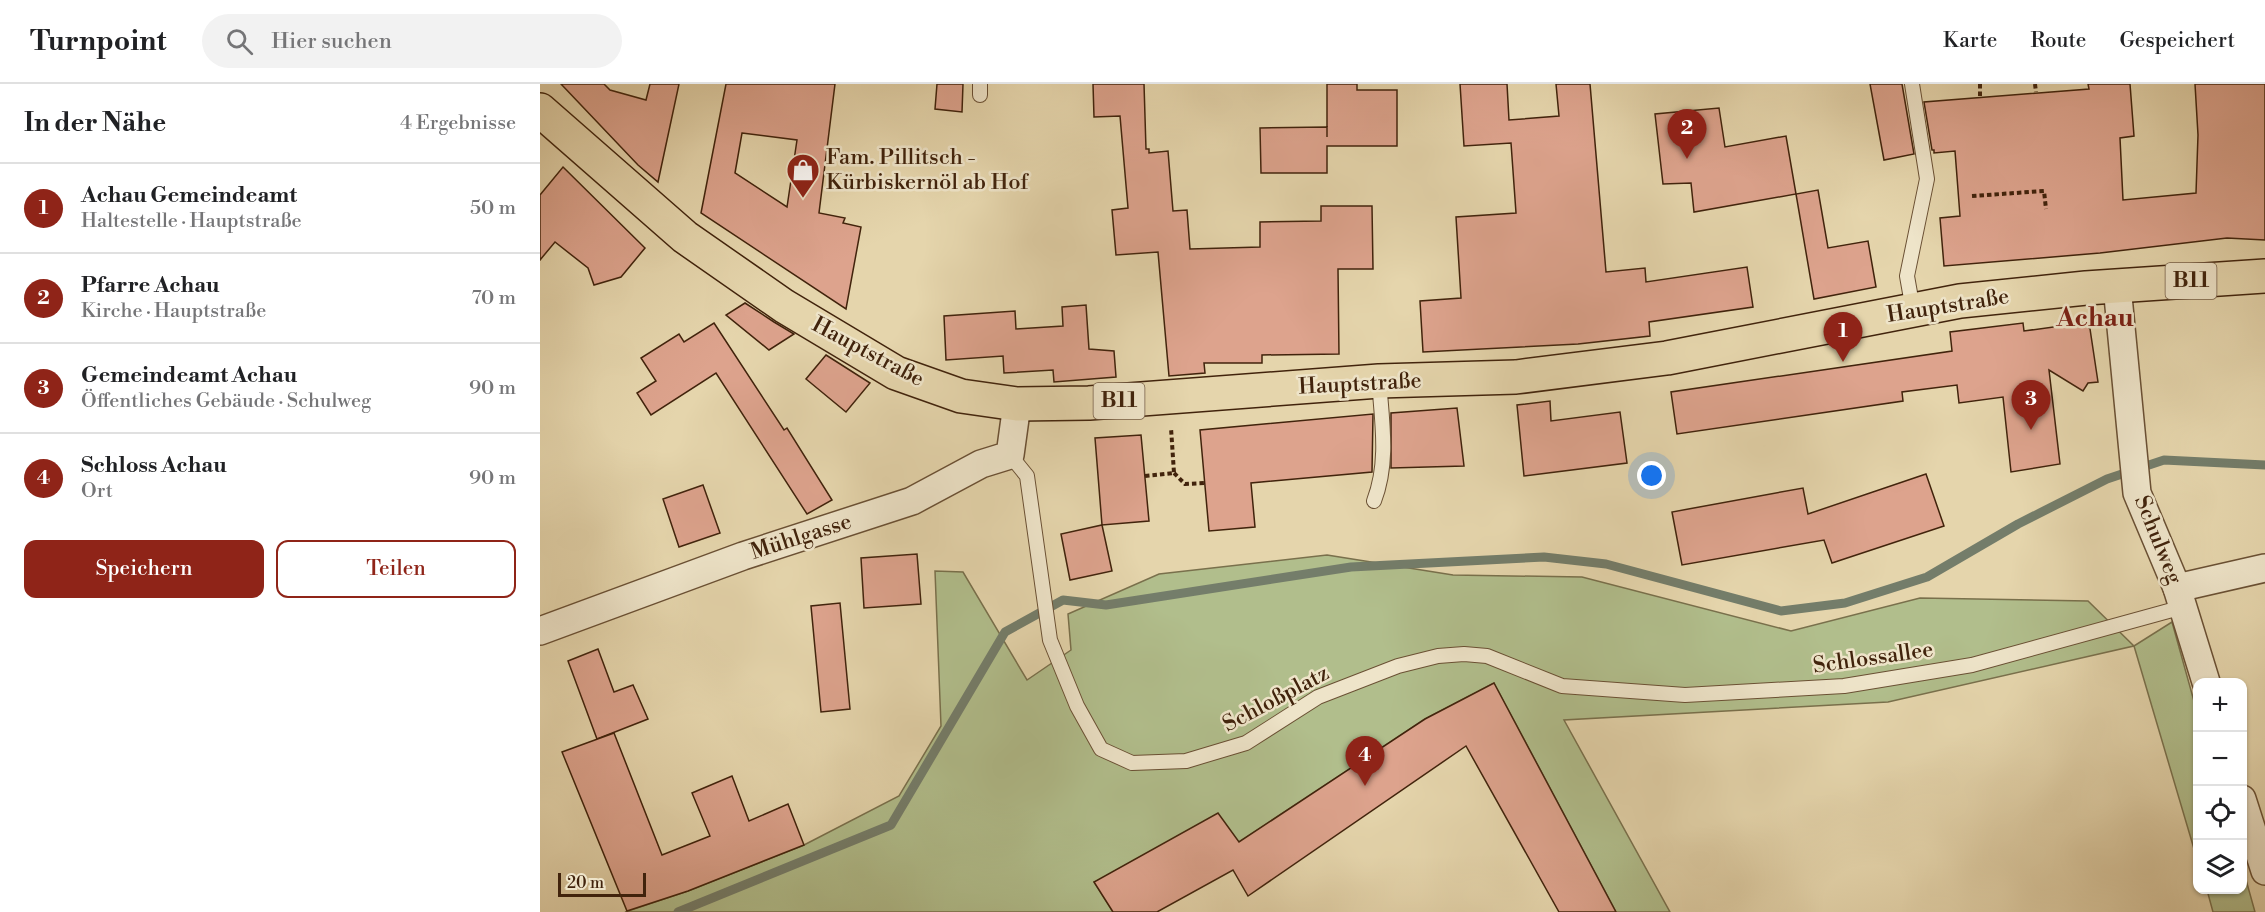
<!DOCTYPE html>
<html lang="de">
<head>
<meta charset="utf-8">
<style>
	body { margin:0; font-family:"Libre Bodoni",serif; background:#f2f2f2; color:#202124 }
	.controls { position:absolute; right:18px; bottom:18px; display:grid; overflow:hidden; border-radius:12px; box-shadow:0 2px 4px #0004 }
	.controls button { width:54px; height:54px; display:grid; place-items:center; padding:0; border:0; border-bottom:2px solid #e0e0e0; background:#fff; color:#202124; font:30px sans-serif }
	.scale { position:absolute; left:18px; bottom:15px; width:88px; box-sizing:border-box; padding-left:6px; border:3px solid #41230c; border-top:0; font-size:16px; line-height:21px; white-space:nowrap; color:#41230c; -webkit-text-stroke:4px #eee4c9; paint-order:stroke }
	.you { position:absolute; left:1112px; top:392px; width:21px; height:21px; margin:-15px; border:4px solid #fff; border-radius:50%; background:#1a73e8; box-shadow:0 0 0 9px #1a73e833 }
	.badge { display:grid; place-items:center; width:39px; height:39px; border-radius:50%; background:#8f2418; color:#fff; font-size:20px; font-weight:700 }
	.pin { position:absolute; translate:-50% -50px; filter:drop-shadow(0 2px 3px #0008) }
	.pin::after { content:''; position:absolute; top:32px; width:21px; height:18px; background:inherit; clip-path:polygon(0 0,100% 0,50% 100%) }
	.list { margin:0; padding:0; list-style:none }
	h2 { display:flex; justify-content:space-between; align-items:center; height:78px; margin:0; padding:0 24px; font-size:26px }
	h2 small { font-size:20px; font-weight:400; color:#757577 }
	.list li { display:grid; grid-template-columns:39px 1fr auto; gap:18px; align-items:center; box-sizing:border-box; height:90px; padding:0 24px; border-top:2px solid #e0e0e0 }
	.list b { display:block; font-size:22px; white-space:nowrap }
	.list p { margin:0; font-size:20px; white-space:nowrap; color:#757577 }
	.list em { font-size:20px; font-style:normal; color:#757577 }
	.actions { display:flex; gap:12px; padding:18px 24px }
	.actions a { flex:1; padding:14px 0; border:2px solid #8f2418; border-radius:12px; text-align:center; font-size:21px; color:#8f2418 }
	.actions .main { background:#8f2418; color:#fff }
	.icon { flex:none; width:33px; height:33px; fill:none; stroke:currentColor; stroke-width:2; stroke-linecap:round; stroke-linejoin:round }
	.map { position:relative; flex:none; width:1725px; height:828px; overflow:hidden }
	header { display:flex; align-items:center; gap:36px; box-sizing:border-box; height:84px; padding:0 30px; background:#fff; border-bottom:2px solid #e0e0e0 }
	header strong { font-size:28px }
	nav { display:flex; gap:33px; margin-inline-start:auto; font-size:21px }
	.search { width:420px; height:54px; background:#f2f2f2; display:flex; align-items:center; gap:15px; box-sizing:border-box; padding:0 21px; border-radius:33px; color:#757577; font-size:22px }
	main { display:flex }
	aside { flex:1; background:#fff }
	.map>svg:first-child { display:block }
	.green { fill:#b1be8c; stroke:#79704c; stroke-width:1.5 }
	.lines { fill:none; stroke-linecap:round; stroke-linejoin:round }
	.stream { stroke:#747d6a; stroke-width:9 }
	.building { fill:#dda38d; stroke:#41230c; stroke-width:1.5; fill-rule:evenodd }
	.service-casing { stroke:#6a5034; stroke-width:16 }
	.minor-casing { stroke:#6a5034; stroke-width:30 }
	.primary-casing { stroke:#41230c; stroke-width:36 }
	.path { stroke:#41230c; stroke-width:4; stroke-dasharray:4.5 3; stroke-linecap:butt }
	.service { stroke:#eee4c9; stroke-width:14 }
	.minor { stroke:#eee4c9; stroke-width:27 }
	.primary { stroke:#e5d5ac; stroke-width:33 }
	.labels { text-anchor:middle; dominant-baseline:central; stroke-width:5; stroke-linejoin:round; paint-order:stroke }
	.shield { fill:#eee4c9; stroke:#755d45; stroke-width:1.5 }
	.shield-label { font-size:21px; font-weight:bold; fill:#41230c }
	.poi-label { font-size:22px; fill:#41230c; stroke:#eee4c9; text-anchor:start }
	.street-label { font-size:22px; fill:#41230c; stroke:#eee4c9 }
	.quarter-label { font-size:26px; font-weight:bold; fill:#7a1f14; stroke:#eee4c9 }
</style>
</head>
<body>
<header>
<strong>Turnpoint</strong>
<div class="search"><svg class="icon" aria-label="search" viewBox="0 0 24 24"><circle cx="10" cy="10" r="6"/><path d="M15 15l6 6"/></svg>Hier suchen</div>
<nav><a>Karte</a><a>Route</a><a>Gespeichert</a></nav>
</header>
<main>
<aside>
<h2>In der Nähe<small>4 Ergebnisse</small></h2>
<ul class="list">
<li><span class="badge">1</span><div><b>Achau Gemeindeamt</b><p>Haltestelle · Hauptstraße</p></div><em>50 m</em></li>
<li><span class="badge">2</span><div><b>Pfarre Achau</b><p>Kirche · Hauptstraße</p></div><em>70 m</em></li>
<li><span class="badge">3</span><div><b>Gemeindeamt Achau</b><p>Öffentliches Gebäude · Schulweg</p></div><em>90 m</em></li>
<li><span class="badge">4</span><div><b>Schloss Achau</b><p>Ort</p></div><em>90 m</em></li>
</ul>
<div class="actions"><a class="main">Speichern</a><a>Teilen</a></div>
</aside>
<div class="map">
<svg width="1725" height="828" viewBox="0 0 1725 828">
	<rect width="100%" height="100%" fill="#e5d5ac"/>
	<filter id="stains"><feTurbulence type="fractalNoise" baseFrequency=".00333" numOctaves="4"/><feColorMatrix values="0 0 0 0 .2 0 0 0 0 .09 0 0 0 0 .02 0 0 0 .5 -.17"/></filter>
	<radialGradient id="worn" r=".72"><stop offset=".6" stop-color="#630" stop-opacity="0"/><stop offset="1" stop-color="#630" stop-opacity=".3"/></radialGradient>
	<g class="green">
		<path d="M787,471L913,491L1042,493L1251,547L1380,514L1548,517L1594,562L1632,538L1657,628V775L1594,562L1348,618L1024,636L1130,828H1076L954,599L885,635L699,758L554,798L573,828H85L148,807L264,761L359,712L401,642L395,487L423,488L487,596L531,566L528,530L619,490Z"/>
		<path d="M1703,785L1715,828H1673L1667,806H1702Z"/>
	</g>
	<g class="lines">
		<path class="stream" d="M138,828L351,741L465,548L523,516L566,521L811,483L1004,473L1066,480L1241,527L1305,519L1387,493L1478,440L1567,395L1624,376L1725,381"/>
	</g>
	<g class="building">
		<path d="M21,0H64L70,6L106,16L110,0H139L118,98L98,81Z"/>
		<path d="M186,0H295L279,129L305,134L303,139L321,143L306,225L161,129ZM202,49L257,56L247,123L195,89Z"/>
		<path d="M397,0H423L422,28L395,25Z"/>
		<path d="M553,0H604L606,65H609V69L628,67L633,127L647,126L650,165L720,163V138L781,137V122H832L833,185H798L799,270L722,271V279H664L665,289L629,292L618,168L576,171L572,126L588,124L580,32L554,33Z"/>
		<path d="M787,0H817V6H857V62H787V89H721L720,44L787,43V53Z"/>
		<path d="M920,0H967L969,36L1019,32L1016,0H1050L1066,188L1105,184L1106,198L1207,183L1213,223L1109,238L1110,252L1038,260L883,268L880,217L921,214L916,133L976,129L971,59L924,62Z"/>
		<path d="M1330,0H1362L1374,70L1344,76Z"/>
		<path d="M1548,0H1590L1594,52L1580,54L1583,116L1656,109L1658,51L1655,0H1725V156L1687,154L1560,169L1404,182L1400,134L1420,132L1415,67L1394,69V66H1392L1384,18L1549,5Z"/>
		<path d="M1179,24L1185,63L1246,52L1256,110L1154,128L1151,99L1123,100L1115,30Z"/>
		<path d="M23,83L105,164L81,193L54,201L48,184L15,158L0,176V111Z"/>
		<path d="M1278,106L1288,164L1328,157L1336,203L1274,215L1256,110Z"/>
		<path d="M205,219L234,238L254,250L229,266L186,231Z"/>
		<path d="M546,221L549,265L574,267L576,293L514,298L513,286L464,289L463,272L406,276L404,232L475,227L476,245L523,242L522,223Z"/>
		<path d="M174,239L244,346L247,344L292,416L267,430L176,289L111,331L97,309L116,297L101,274L139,250L144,258Z"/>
		<path d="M1483,239L1484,247L1542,239L1550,245L1558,298L1548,299L1543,307L1509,286L1520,380L1471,388L1463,313L1419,319L1417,301L1362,308L1363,317L1137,350L1131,308L1412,267L1410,248Z"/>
		<path d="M286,271L330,299L306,328L266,295Z"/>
		<path d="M1010,317L1011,337L1080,328L1087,379L984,392L977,321Z"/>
		<path d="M917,324L924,382L851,384V329Z"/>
		<path d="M833,330L832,388L711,399L715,443L669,447L660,346Z"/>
		<path d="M601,351L609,437L562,441L555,354Z"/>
		<path d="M1386,390L1404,442L1292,479L1284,456L1142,481L1132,428L1263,404L1268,430Z"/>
		<path d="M163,401L180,449L139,463L123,415Z"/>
		<path d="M562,441L572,487L530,496L521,450Z"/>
		<path d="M377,470L381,520L324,524L321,474Z"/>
		<path d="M300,519L310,625L281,628L271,522Z"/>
		<path d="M58,565L74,608L93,601L108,635L57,655L28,577Z"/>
		<path d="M954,599L1076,828H1019L926,662L708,812L693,786L617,828H573L554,798L678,729L699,758L885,635Z"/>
		<path d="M74,649L122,771L170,752L152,709L192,692L209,737L248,720L264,761L148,807L87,827L22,668Z"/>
	</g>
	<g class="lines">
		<g class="service-casing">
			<g id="service">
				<path d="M1372,0L1387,95L1367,192L1373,226"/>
				<path d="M440,11V0"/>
				<path d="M470,371L487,392L510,556L537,622L561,665L592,679L646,677L706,659L778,613L858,582L898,572L924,570L947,572L1022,602L1145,611L1304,602L1432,581L1643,523"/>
				<path d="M834,417C849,378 842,338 839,297"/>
			</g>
		</g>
		<g class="minor-casing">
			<g id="minor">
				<path d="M1577,202L1597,409L1637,504L1666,598"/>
				<path d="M1637,504L1725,484"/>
				<path d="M0,547L203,472L372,417L441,380L470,371L477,320"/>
				<path d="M1702,715L1725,787"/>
			</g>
		</g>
		<g class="primary-casing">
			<path id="primary" d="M0,26L145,153L244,222L356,289L421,312L477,320L549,319L839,297L976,293L1127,274L1420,217L1546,204L1725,192"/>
		</g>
		<g class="path">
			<path d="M1440,0V13"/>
			<path d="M1495,0L1496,8"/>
			<path d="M1432,112L1504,107L1506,125"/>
			<path d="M634,389L645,400L665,399"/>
			<path d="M605,392L634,389L631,344"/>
		</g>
		<use href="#service" class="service"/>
		<use href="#minor" class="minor"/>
		<use href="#primary" class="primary"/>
	</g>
	<defs>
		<g id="shop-pin" transform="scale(1.725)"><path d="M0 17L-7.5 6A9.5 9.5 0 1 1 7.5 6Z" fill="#8f2418" stroke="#eee4c9"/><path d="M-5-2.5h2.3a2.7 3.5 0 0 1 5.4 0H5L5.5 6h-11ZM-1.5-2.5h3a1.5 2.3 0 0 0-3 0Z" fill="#fff"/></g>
	</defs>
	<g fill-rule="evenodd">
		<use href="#shop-pin" x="263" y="86"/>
	</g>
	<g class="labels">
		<g class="shield">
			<rect x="1625.5" y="179" width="51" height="36" rx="4.5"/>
			<rect x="553.5" y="299" width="51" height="36" rx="4.5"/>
		</g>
		<g class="shield-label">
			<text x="1651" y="197">B11</text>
			<text x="579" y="317">B11</text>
		</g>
		<g class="poi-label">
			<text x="286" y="73">Fam. Pillitsch -<tspan x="286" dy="25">Kürbiskernöl ab Hof</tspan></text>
		</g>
		<g class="street-label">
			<text transform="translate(1408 222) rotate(-9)">Hauptstraße</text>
			<text transform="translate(328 268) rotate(28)">Hauptstraße</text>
			<text transform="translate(820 300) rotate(-3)">Hauptstraße</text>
			<text transform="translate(261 453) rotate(-18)">Mühlgasse</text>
			<text transform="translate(1618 456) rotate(68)">Schulweg</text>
			<text transform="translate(1333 574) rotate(-8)">Schlossallee</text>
			<text transform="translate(736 615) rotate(-28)">Schloßplatz</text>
		</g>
		<g class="quarter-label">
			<text x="1555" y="234">Achau</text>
		</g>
	</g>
	<rect width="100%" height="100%" filter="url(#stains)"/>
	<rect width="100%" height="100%" fill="url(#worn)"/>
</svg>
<div class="controls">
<button>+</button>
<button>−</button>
<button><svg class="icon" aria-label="locate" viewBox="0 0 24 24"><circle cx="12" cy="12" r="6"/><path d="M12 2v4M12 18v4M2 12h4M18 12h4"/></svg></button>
<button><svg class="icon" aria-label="layers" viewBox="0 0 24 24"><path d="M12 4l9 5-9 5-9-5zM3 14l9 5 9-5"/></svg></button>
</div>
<div class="scale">20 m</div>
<div class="you"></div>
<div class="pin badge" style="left:1303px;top:278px">1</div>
<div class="pin badge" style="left:1147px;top:75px">2</div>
<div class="pin badge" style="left:1491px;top:346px">3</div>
<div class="pin badge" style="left:825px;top:702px">4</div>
</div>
</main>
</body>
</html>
